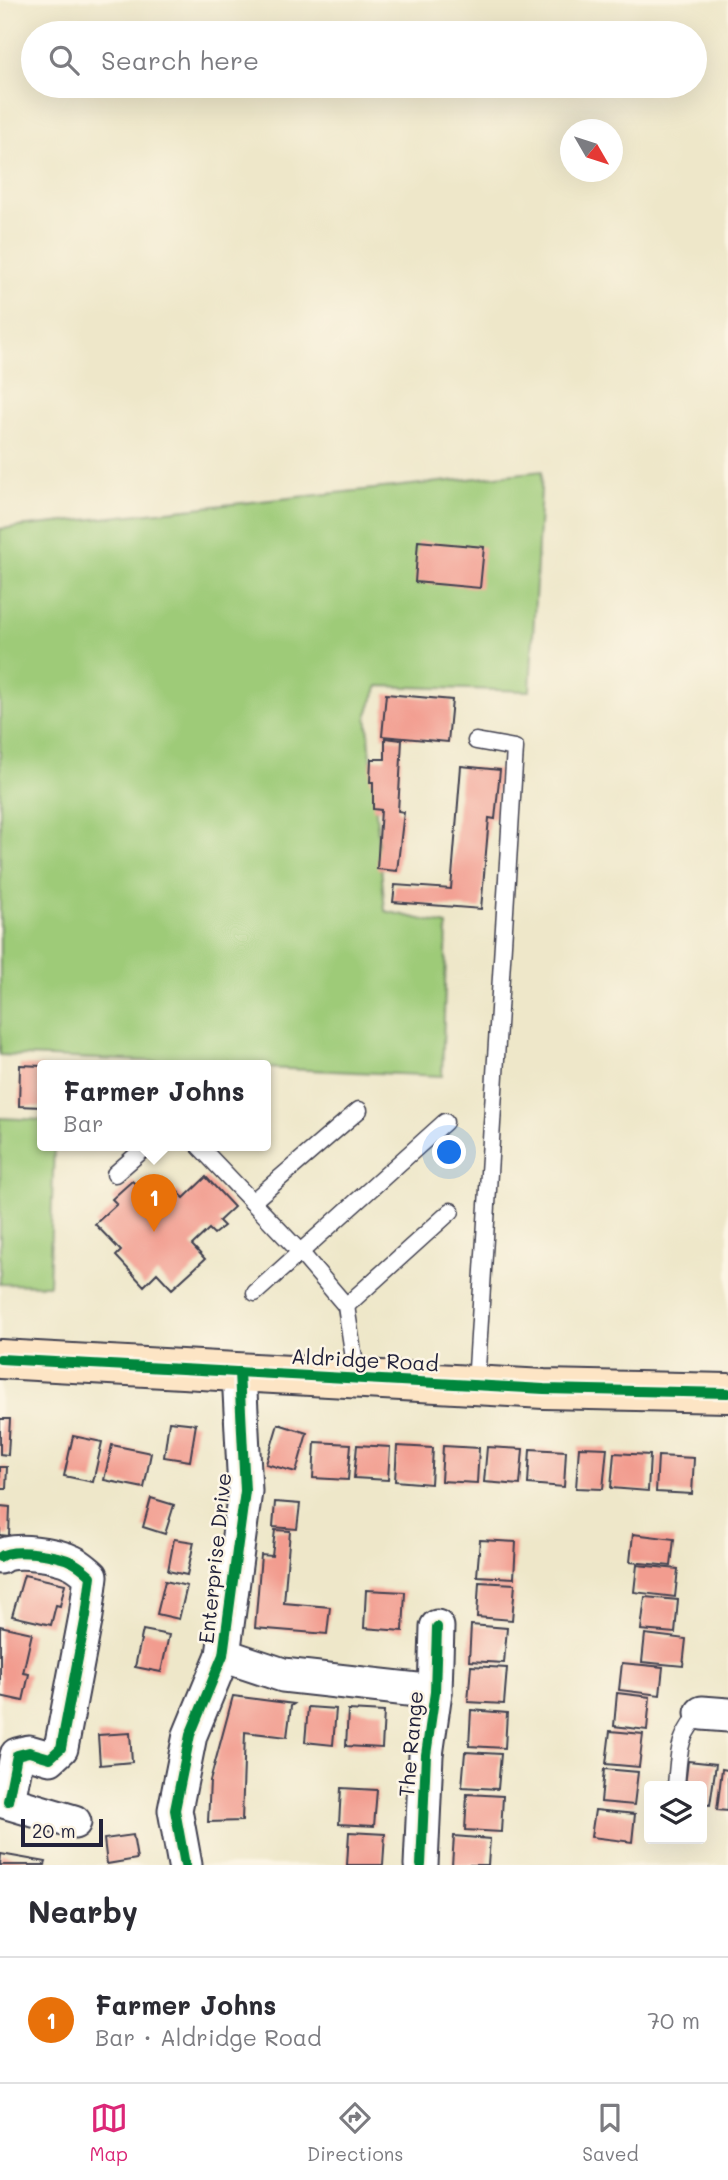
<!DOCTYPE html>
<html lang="en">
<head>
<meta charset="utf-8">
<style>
	body { margin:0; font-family:Mali,sans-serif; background:#f2f2f3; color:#2b2b33 }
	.controls { position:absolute; right:21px; bottom:21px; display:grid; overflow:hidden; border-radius:7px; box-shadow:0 7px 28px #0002 }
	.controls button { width:63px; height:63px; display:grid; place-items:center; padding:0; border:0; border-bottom:2px solid #e1e1e2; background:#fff; color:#2b2b33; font:35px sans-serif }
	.compass { position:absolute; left:560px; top:119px; width:63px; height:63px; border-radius:50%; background:#fff; box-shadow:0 7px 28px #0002; rotate:129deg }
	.scale { position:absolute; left:21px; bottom:18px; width:82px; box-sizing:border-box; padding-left:7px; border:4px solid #22223b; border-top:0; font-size:19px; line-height:24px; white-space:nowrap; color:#22223b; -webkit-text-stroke:5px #fcf5e5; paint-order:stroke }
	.you { position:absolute; left:450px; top:1153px; width:24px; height:24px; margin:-18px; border:5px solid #fff; border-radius:50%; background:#1a73e8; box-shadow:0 0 0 10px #1a73e833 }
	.badge { display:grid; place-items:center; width:46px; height:46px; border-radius:50%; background:#db2777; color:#fff; font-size:23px; font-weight:700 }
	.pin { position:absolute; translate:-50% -58px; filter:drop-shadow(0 2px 4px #0008) }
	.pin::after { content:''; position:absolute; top:37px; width:24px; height:21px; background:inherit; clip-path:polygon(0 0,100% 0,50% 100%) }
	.popup { position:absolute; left:37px; top:1060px; width:234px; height:91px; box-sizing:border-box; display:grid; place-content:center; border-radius:7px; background:#fff; filter:drop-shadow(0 2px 5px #0005); font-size:23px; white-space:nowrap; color:#7c7c81 }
	.popup b { font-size:26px; color:#2b2b33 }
	.popup::after { content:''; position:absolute; left:50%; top:100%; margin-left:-14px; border:14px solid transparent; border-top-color:#fff }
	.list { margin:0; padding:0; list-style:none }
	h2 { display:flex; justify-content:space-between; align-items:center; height:91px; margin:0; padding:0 28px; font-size:30px }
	h2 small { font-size:23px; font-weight:400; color:#7c7c81 }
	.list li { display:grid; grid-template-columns:46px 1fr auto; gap:21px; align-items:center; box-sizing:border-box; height:126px; padding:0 28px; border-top:2px solid #e1e1e2 }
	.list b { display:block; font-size:26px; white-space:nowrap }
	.list p { margin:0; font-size:23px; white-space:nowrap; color:#7c7c81 }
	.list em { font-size:23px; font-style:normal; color:#7c7c81 }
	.icon { flex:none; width:38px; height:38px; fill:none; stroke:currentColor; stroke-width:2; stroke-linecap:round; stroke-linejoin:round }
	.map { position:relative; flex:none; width:728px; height:1865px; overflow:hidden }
	.search { position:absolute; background:#fff; box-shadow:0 7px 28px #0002; left:21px; right:21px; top:21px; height:77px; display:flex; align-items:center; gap:18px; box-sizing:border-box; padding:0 24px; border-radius:38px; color:#7c7c81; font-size:26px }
	.sheet { height:217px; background:#fff }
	nav { display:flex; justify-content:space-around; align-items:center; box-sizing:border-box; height:98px; border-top:2px solid #e1e1e2; background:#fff; font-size:19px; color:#7c7c81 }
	nav a { display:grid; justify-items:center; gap:4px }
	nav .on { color:#db2777 }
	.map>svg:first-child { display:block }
	.green { fill:#9ecb78; stroke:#60765a; stroke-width:2 }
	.building { fill:#f29c8f }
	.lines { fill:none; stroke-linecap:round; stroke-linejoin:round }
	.lane-casing { stroke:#414050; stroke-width:19 }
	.street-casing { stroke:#414050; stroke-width:37 }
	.secondary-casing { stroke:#414050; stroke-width:42 }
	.lane { stroke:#fff; stroke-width:16 }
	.street { stroke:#fff; stroke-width:33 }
	.secondary { stroke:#fde5c5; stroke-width:38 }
	.cycleway-casing { stroke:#fcf5e5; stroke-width:15 }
	.cycleway { stroke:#00873e; stroke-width:10 }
	.labels { text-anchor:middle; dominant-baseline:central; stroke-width:5; stroke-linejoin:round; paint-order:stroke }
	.street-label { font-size:21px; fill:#22223b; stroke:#fcf5e5 }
</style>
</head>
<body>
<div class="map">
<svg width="728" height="1865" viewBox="0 0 728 1865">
	<rect width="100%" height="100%" fill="#fcf5e5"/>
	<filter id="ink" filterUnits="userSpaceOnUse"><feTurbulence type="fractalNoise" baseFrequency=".0143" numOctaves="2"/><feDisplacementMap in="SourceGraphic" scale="14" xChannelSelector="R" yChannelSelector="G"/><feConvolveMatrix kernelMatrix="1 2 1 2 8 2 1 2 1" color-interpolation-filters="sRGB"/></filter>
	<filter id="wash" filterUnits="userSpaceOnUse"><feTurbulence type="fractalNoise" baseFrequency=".00686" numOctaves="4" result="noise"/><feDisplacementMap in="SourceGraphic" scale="28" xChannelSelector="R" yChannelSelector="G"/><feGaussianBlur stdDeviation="1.57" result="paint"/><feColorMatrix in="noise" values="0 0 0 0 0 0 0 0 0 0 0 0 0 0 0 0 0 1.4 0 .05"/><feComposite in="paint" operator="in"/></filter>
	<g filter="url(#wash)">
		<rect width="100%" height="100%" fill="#eee7c9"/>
		<g class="green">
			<path d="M542,471L530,691L378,686L367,714L385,911L447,925L442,1076L266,1068V1066L0,1055V529Z"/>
			<path d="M0,1118L42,1120V1146H54L49,1285L0,1284Z"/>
		</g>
		<g id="blocks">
			<g class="building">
				<path d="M418,541L484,547L480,588L415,582Z"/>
				<path d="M386,694L452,700L448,742L382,736Z"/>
				<path d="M385,738L402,740L398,811L404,812L397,871L377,869L381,810L373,809V782H370L371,759H385Z"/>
				<path d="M461,766L500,770L495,819L489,818L481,909L393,902L395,885L451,889Z"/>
				<path d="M20,1065L42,1066V1107L19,1106Z"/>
				<path d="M149,1177L170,1199L177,1191L184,1198L206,1177L234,1207L219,1221L224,1226L214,1234L209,1229L192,1245L205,1259L172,1289L157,1273L144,1286L116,1256L121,1251L95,1224L117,1204L112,1199L132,1181L139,1187Z"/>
				<path d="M0,1419H10L8,1455L0,1454Z"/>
				<path d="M169,1421L196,1424L190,1461L164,1457Z"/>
				<path d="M278,1424L307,1433L296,1472L266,1464Z"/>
				<path d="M73,1436L102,1442L93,1482L64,1476Z"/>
				<path d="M315,1442L351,1444L348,1480L313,1478Z"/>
				<path d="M112,1445L151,1453L144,1488L104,1480Z"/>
				<path d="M357,1445L390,1447L388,1480L354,1478Z"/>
				<path d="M397,1446L433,1448L431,1484L395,1481Z"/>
				<path d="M443,1446L479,1448L477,1483L441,1481Z"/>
				<path d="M487,1447L523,1449L520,1485L484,1482Z"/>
				<path d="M579,1447L607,1448L603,1489L576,1488Z"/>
				<path d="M530,1449L566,1451L564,1487L528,1484Z"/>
				<path d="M614,1453L650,1455L648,1491L611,1488Z"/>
				<path d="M658,1456L694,1458L692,1494L656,1492Z"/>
				<path d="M0,1467H7L6,1489H0Z"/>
				<path d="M151,1498L174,1505L165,1534L143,1527Z"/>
				<path d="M275,1502L300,1504L297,1529L273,1527Z"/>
				<path d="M0,1506L10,1507L9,1536L0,1535Z"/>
				<path d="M275,1530L290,1531L284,1603L330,1607L327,1634L255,1628L261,1555L272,1556Z"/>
				<path d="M633,1534L674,1539L671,1566L630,1562Z"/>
				<path d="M174,1539L194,1542L187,1575L168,1571Z"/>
				<path d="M480,1540L516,1542L514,1578L477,1576Z"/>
				<path d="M637,1565L678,1569L675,1597L634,1592Z"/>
				<path d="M24,1575L65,1584L60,1606L56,1605L51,1625L12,1616Z"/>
				<path d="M165,1581L187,1586L179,1619L157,1614Z"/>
				<path d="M479,1582L515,1584L512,1620L477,1617Z"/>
				<path d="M366,1590L405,1592L403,1631L364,1628Z"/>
				<path d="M645,1597L678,1600L675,1633L641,1630Z"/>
				<path d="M471,1625L507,1628L504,1663L469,1661Z"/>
				<path d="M0,1626L32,1633L23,1673L29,1674L23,1701L0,1696Z"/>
				<path d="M143,1630L169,1635L161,1672L135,1667Z"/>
				<path d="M645,1634L686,1639L683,1666L642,1662Z"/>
				<path d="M622,1663L663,1667L660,1695L619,1690Z"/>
				<path d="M471,1666L507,1668L504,1704L468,1702Z"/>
				<path d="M617,1693L650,1697L647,1730L614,1726Z"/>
				<path d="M233,1696L294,1704L291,1706L287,1737L245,1732L242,1821L208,1822L210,1781Z"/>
				<path d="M308,1707L336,1709L333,1745L305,1742Z"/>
				<path d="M348,1710L384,1712L382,1748L346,1746Z"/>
				<path d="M471,1710L507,1713L505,1748L469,1746Z"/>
				<path d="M610,1731L643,1734L639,1767L606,1764Z"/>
				<path d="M130,1733L132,1762L100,1765L98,1735Z"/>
				<path d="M465,1752L501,1754L498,1789L462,1787Z"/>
				<path d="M688,1761L716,1764L710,1805L702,1804V1786H685Z"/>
				<path d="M604,1769L638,1772L634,1805L601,1802Z"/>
				<path d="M722,1769L728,1770V1811L717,1810Z"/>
				<path d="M341,1788L377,1790L374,1826L339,1824Z"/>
				<path d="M467,1794L503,1796L501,1832L465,1830Z"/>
				<path d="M595,1810L635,1814L632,1842L591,1837Z"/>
				<path d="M349,1832L385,1834L383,1865H347Z"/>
				<path d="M133,1835L137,1859L107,1864L104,1839Z"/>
				<path d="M454,1836L490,1839L488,1865H452Z"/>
				<path d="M1,1854L46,1862L45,1865H0Z"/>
			</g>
		</g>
	</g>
	<g filter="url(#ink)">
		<use href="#blocks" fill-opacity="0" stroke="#414050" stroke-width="2"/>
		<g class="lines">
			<g class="lane-casing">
				<g id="lane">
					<path d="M199,1146L300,1252L346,1306L357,1378"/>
					<path d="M115,1174L147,1146"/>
					<path d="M252,1202L359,1110"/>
					<path d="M255,1293L445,1122"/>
					<path d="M346,1306L451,1211"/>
					<path d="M476,1385L515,748L476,741"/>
					<path d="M676,1786C679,1755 677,1734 702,1713"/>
				</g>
			</g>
			<g class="street-casing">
				<g id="street">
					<path d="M0,1557C12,1547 58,1555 72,1562C79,1565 85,1571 91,1576L86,1616L61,1748L50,1758L29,1752L17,1755L8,1801"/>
					<path d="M223,1655L283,1675L435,1692"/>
					<path d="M702,1713L728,1715"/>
					<path d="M0,1800L74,1822"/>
					<path d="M185,1865L175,1810L190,1735L223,1655L245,1491L239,1372"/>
					<path d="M421,1865L426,1755L435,1692L437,1627"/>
				</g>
			</g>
			<g class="secondary-casing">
				<path id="secondary" d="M0,1359L544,1389L728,1393"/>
			</g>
			<use href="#lane" class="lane"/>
			<use href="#street" class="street"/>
			<use href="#secondary" class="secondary"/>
			<g class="cycleway-casing">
				<g id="cycleway">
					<path d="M0,1359L544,1389L728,1393"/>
					<path d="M0,1557C12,1547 58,1555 72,1562C79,1565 85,1571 91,1576L86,1616L61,1748L50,1758L29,1752L17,1755L8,1801"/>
					<path d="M185,1865L175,1810L190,1735L223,1655L245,1491L239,1372"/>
					<path d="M421,1865L426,1755L435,1692L437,1627"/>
				</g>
			</g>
			<use href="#cycleway" class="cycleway"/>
		</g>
	</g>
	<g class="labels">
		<g class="street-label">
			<text transform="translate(365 1359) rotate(3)">Aldridge Road</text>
			<text transform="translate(214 1558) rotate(-84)">Enterprise Drive</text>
			<text transform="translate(410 1744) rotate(-85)">The Range</text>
		</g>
	</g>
</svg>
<div class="controls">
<button><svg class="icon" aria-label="layers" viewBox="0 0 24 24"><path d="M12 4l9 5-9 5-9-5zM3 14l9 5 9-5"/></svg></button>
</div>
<svg class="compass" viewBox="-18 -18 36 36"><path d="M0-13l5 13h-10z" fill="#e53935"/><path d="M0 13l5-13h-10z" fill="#7c7c81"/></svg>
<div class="scale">20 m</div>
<div class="you"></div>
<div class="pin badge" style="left:154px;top:1232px;background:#e8710a">1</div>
<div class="popup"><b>Farmer Johns</b>Bar</div>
<div class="search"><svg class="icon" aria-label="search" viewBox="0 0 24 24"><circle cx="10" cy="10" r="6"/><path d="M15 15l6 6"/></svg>Search here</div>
</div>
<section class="sheet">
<h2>Nearby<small></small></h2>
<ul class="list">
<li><span class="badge" style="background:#e8710a">1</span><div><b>Farmer Johns</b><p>Bar · Aldridge Road</p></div><em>70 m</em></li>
</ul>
</section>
<nav>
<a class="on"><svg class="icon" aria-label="map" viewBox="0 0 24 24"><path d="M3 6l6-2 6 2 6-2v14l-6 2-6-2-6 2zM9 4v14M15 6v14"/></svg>Map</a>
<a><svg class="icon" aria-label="directions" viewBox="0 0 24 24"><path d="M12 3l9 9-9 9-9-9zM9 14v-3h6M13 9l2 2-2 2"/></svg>Directions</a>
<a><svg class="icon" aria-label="saved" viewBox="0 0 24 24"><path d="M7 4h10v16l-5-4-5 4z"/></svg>Saved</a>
</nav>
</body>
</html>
